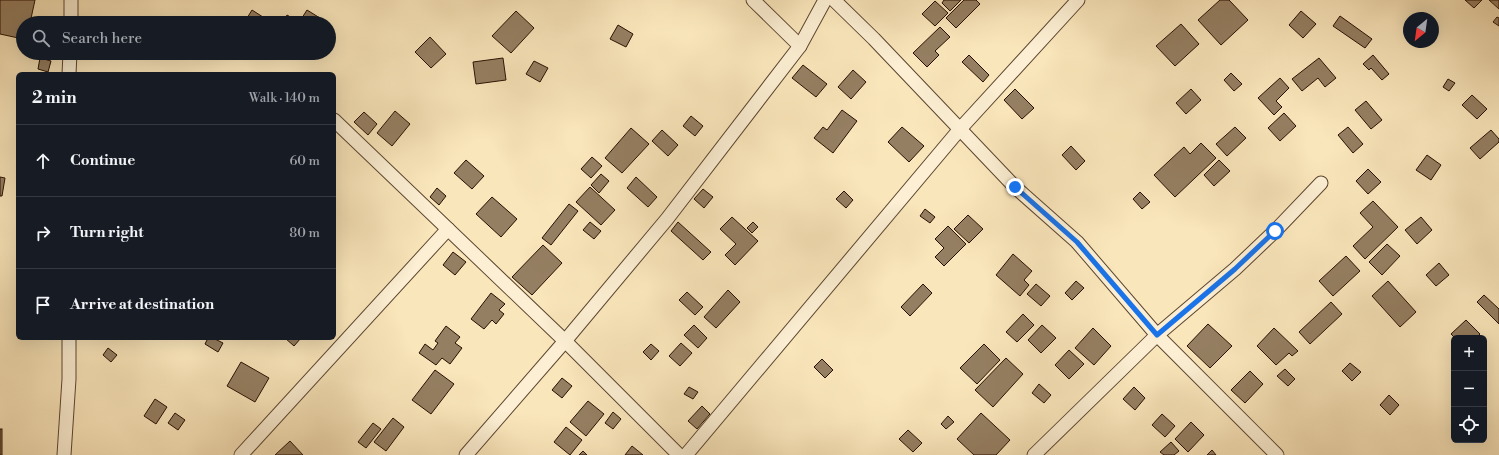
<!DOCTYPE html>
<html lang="en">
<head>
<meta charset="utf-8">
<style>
	body { margin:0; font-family:"Libre Bodoni",serif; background:#242831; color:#f1f3f6 }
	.controls { position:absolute; right:12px; bottom:12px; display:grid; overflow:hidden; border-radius:6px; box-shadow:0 4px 16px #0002 }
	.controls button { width:36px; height:36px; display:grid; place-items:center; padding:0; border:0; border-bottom:1px solid #363941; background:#171b24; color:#f1f3f6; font:20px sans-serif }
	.compass { position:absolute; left:1403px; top:12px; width:36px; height:36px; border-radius:50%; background:#171b24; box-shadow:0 4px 16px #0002; rotate:209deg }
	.stop { position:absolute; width:12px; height:12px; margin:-9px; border:3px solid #1a73e8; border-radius:50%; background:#fff }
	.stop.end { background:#1a73e8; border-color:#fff; box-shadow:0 1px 4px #0008 }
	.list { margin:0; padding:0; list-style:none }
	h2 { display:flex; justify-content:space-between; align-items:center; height:52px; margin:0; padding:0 16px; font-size:17px }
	h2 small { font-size:13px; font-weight:400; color:#9ea1a6 }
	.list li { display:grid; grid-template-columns:26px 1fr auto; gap:12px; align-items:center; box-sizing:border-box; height:72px; padding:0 16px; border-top:1px solid #363941 }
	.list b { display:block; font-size:15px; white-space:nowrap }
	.list em { font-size:13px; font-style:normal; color:#9ea1a6 }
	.icon { flex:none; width:22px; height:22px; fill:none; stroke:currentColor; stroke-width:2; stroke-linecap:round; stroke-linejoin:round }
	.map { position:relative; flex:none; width:1499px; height:455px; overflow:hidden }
	.search { position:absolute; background:#171b24; box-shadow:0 4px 16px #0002; left:16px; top:16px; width:320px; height:44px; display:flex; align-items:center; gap:10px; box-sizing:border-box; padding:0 14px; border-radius:22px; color:#9ea1a6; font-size:15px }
	.panel { position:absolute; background:#171b24; box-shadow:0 4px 16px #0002; left:16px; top:72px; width:320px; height:268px; border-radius:6px }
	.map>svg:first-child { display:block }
	.building { fill:#957f62; stroke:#280f01 }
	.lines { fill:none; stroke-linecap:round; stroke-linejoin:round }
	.street-casing { stroke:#5c4530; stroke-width:15 }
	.street { stroke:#fcefd3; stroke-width:13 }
	.route { stroke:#1a73e8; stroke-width:5 }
</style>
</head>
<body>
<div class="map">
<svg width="1499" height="455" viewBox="0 0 1499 455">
	<rect width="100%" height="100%" fill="#fae6bb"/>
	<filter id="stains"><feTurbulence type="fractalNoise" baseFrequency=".005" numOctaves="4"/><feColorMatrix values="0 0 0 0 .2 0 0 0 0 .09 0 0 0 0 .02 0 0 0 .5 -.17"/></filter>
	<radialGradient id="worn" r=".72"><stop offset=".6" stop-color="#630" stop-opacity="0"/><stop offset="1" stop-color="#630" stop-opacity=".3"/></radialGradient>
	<g class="building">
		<path d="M0,0H35L30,23H23V39L0,34Z"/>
		<path d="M944,0H961L950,11L942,3Z"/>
		<path d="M964,0H976L980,4L956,28L946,18Z"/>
		<path d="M1220,0H1229L1248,20L1221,45L1198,20Z"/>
		<path d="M1465,0H1482L1474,8Z"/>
		<path d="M1489,0H1499V9Z"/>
		<path d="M935,1L948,13L935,26L922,14Z"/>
		<path d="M252,10L266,19L264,23H244Z"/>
		<path d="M307,10L328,23H304L300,21Z"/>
		<path d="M516,11L534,28L511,53L492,36Z"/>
		<path d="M1301,11L1316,24L1303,38L1289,25Z"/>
		<path d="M287,15L301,23H282Z"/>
		<path d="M1340,16L1372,39L1365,48L1333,26Z"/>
		<path d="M1497,17L1499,18V26L1493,22Z"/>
		<path d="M1181,24L1199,44L1175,66L1156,46Z"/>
		<path d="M618,25L633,34L626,47L610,39Z"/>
		<path d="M940,27L950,37L935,51L939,55L927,67L913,53Z"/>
		<path d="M430,37L446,54L431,68L415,52Z"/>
		<path d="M104,53H117L115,57Z"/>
		<path d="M969,55L989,75L983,82L962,62Z"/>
		<path d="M1373,55L1389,74L1382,80L1371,68L1369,70L1363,64Z"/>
		<path d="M40,58L51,61L48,72L38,69Z"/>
		<path d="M503,58L506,80L476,84L473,62Z"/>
		<path d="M1319,58L1336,78L1325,87L1318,78L1302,91L1292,79Z"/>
		<path d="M534,61L548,68L540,82L526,74Z"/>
		<path d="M803,65L827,84L816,97L792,78Z"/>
		<path d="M853,70L866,82L851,99L838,87Z"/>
		<path d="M1231,73L1242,84L1234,91L1224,80Z"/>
		<path d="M1280,78L1289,88L1276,101L1282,107L1274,115L1258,98Z"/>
		<path d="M1448,79L1455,83L1449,91L1443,87Z"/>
		<path d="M1015,89L1034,108L1022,119L1004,100Z"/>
		<path d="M1191,89L1201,100L1186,114L1176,103Z"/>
		<path d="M1472,95L1487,109L1477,119L1462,105Z"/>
		<path d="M1366,101L1382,120L1371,129L1355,110Z"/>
		<path d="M842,110L857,121L833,153L814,138L823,127L827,130Z"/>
		<path d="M395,111L410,124L392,146L377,133Z"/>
		<path d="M364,112L377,124L368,135L354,122Z"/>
		<path d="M1284,113L1296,126L1280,141L1268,128Z"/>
		<path d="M691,116L703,126L695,136L683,126Z"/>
		<path d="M902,127L924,146L909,162L888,142Z"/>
		<path d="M1235,127L1246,138L1227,156L1216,144Z"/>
		<path d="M1348,127L1363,144L1353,153L1338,135Z"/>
		<path d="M631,128L649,144L622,173L605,158Z"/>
		<path d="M662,130L678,145L668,156L652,141Z"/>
		<path d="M1491,130L1499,139V142L1480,159L1470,148Z"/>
		<path d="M1201,143L1216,158L1175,197L1154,175L1184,147L1190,154Z"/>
		<path d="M1071,146L1085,161L1076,170L1062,155Z"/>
		<path d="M1427,155L1441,165L1431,180L1416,170Z"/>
		<path d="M592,157L602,166L591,178L581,169Z"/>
		<path d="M466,160L484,176L472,189L454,173Z"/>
		<path d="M1219,160L1230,171L1214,186L1204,175Z"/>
		<path d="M1368,169L1381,182L1368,194L1356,181Z"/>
		<path d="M601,174L609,181L599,193L591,185Z"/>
		<path d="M0,177L5,178L2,196H0Z"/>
		<path d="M636,177L657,197L648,207L627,188Z"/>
		<path d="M590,187L615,210L601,225L576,202Z"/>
		<path d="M437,188L446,196L439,205L430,197Z"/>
		<path d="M703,189L713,197L704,208L694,199Z"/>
		<path d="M844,191L853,200L846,208L836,199Z"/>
		<path d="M1140,192L1150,202L1142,209L1133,199Z"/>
		<path d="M492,197L517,219L501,237L476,214Z"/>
		<path d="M1373,201L1398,227L1365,259L1353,246L1373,227L1360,213Z"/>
		<path d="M569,204L578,211L551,245L542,238Z"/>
		<path d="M925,209L935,217L930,223L920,216Z"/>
		<path d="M968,215L983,229L969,243L954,229Z"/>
		<path d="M732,217L758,241L735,265L725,255L736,244L720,229Z"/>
		<path d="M1421,217L1432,230L1417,244L1405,230Z"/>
		<path d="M590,222L601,231L594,239L583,230Z"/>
		<path d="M678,222L711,252L703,260L671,231Z"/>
		<path d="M753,222L758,227L752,233L747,228Z"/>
		<path d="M948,226L966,244L944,266L935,257L944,248L935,239Z"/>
		<path d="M1387,244L1400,256L1382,275L1369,262Z"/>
		<path d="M543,245L562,263L532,295L512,277Z"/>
		<path d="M453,252L466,262L455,275L443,265Z"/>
		<path d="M1013,254L1032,271L1024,280L1029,285L1020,296L996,275Z"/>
		<path d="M1346,256L1360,271L1333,296L1319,281Z"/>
		<path d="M1439,263L1449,275L1436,286L1426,275Z"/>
		<path d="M1076,281L1084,288L1072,300L1065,293Z"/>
		<path d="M1388,281L1416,312L1400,327L1372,296Z"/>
		<path d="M923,284L932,293L910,316L901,307Z"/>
		<path d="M1036,284L1050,296L1041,306L1027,294Z"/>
		<path d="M728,290L740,302L716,328L704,317Z"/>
		<path d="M687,292L703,307L695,315L679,300Z"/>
		<path d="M491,293L505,304L499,310L504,314L496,324L492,320L484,329L471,319Z"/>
		<path d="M1484,295L1499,309V324L1477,302Z"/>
		<path d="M1331,302L1342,314L1310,344L1299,332Z"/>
		<path d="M1023,314L1034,325L1017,342L1006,332Z"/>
		<path d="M1466,320L1480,334L1476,338H1455L1451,334Z"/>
		<path d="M1208,324L1232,346L1210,368L1187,346Z"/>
		<path d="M694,325L707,338L698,348L684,335Z"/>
		<path d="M1042,325L1056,338L1041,353L1028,340Z"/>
		<path d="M446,326L460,337L455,343L462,348L450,364L442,358L436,365L419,353L425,344L433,350L438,343L435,341Z"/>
		<path d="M1093,328L1111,346L1094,365L1075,348Z"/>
		<path d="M1274,328L1298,351L1292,356L1289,353L1276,365L1257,346Z"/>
		<path d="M208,338H213L223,343L218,352L205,344Z"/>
		<path d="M285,338H301L294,346Z"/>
		<path d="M681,343L692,353L680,366L669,356Z"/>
		<path d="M651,344L659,351L651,360L643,352Z"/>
		<path d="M984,344L1000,360L977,384L960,368Z"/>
		<path d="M108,348L117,355L111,362L103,355Z"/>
		<path d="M1069,350L1084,364L1069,379L1055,365Z"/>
		<path d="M1006,358L1023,374L993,407L975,390Z"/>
		<path d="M822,359L833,370L825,378L814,367Z"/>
		<path d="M241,362L269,378L255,402L227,386Z"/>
		<path d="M1350,363L1361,372L1352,381L1342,371Z"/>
		<path d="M1285,369L1295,379L1288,386L1277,376Z"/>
		<path d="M435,370L454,384L431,414L412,400Z"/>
		<path d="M1250,371L1263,384L1245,403L1231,390Z"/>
		<path d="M562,378L572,386L562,398L552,390Z"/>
		<path d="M1039,384L1051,395L1044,403L1032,393Z"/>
		<path d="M689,387L698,392L693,399L684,394Z"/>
		<path d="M1134,387L1145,398L1135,410L1123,399Z"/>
		<path d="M1389,395L1399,405L1390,415L1380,405Z"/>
		<path d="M155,399L167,407L156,424L144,416Z"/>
		<path d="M588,401L604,414L586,436L570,422Z"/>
		<path d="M702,406L710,414L697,429L688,421Z"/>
		<path d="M613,412L621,419L613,429L605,423Z"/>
		<path d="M175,413L185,420L178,430L168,423Z"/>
		<path d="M981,413L1010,440L996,455H974L957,439Z"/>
		<path d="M1162,414L1175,426L1165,437L1152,425Z"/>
		<path d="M948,416L954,422L946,429L941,424Z"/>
		<path d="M393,418L404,427L386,451L374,442Z"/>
		<path d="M1191,422L1204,435L1188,452L1175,439Z"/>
		<path d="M373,423L381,429L366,448L358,442Z"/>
		<path d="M566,427L582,440L570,455L554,442Z"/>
		<rect x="0" y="429" width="2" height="26"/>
		<path d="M908,430L922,443L913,452L899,439Z"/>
		<path d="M290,441L303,455H275Z"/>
		<path d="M1171,442L1179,451L1174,455H1164L1160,452Z"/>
		<path d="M632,446L643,455H625Z"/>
		<path d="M1212,450L1216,455H1207Z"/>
		<path d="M583,451L587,455H579Z"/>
	</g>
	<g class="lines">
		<g class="street-casing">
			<g id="street">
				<path d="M753,0L800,46"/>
				<path d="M834,0L874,39L1015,187L1077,242L1157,335L1277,455"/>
				<path d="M71,23V0"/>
				<path d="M69,74L70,53"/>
				<path d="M334,120L565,341L679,455"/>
				<path d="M64,455L69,379V338"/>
				<path d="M241,455L448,229"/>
				<path d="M466,455L565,341L667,219L800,46L825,0"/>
				<path d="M686,455L960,129L1078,0"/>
				<path d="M1034,455L1157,335L1235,269L1275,231L1321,183"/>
			</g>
		</g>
		<use href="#street" class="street"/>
	</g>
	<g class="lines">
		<path class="route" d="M1015,187L1077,242L1157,335L1235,269L1275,231"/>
	</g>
	<rect width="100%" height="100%" filter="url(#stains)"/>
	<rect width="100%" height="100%" fill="url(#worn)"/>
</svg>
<div class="controls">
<button>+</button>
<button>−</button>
<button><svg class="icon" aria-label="locate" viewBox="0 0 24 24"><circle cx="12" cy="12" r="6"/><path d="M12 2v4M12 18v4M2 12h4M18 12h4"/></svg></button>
</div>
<svg class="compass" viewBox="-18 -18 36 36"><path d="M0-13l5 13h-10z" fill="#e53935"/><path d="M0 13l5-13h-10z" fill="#9ea1a6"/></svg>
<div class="stop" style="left:1275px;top:231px"></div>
<div class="stop end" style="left:1015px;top:187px"></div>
<div class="search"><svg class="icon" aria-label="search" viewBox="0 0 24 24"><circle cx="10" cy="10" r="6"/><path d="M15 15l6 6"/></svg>Search here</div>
<section class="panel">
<h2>2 min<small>Walk · 140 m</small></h2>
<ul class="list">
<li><svg class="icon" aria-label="ahead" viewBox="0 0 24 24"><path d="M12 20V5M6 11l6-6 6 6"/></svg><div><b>Continue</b></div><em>60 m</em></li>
<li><svg class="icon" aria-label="right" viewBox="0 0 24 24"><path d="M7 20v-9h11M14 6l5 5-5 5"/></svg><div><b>Turn right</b></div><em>80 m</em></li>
<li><svg class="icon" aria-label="arrive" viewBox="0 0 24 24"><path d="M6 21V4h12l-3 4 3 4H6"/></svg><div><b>Arrive at destination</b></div></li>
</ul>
</section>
</div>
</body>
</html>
